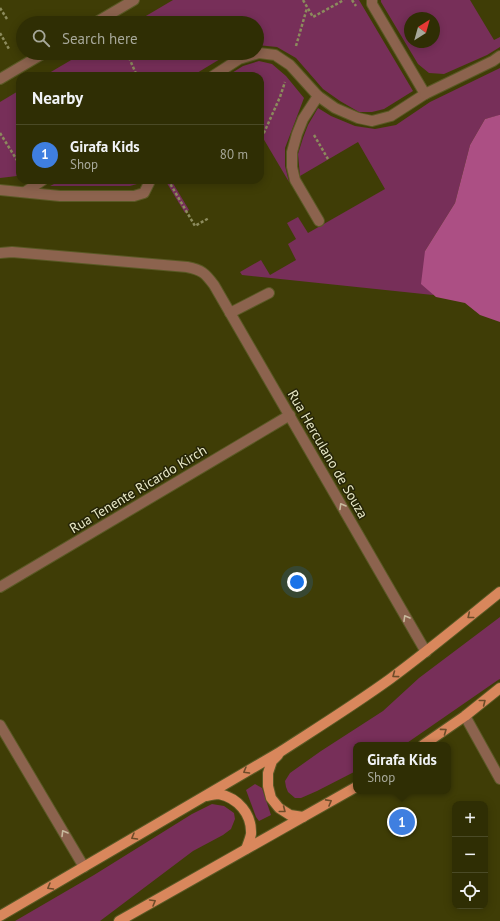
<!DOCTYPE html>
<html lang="en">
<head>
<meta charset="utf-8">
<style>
	body { margin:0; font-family:"PT Sans",sans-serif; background:#37360e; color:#f1f3f6 }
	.controls { position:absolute; right:12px; bottom:12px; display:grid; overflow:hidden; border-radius:8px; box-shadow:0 2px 10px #0003 }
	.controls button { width:36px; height:36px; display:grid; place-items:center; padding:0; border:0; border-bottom:1px solid #4a4a26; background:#2f2e04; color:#f1f3f6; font:20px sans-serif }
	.compass { position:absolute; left:404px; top:12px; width:36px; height:36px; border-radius:50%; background:#2f2e04; box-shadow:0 2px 10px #0003; rotate:37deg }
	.you { position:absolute; left:297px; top:582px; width:14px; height:14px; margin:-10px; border:3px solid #fff; border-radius:50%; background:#1a73e8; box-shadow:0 0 0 6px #1a73e833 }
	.badge { display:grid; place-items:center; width:26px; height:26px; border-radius:50%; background:#ea580c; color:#fff; font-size:13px; font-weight:700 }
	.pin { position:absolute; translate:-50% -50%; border:2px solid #fff; box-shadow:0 1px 4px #0006 }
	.popup { position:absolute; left:353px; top:742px; width:98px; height:52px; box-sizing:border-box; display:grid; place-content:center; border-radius:8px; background:#2f2e04; filter:drop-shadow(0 1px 3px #0005); font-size:13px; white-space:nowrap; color:#a7a89a }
	.popup b { font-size:15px; color:#f1f3f6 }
	.popup::after { content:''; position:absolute; left:50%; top:100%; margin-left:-8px; border:8px solid transparent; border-top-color:#2f2e04 }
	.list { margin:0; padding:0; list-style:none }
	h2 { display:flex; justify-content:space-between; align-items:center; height:52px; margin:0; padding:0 16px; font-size:17px }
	h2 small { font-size:13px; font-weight:400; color:#a7a89a }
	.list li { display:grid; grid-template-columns:26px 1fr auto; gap:12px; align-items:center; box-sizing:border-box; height:60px; padding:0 16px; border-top:1px solid #4a4a26 }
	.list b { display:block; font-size:15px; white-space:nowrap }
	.list p { margin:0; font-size:13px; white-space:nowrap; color:#a7a89a }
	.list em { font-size:13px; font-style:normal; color:#a7a89a }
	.icon { flex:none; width:22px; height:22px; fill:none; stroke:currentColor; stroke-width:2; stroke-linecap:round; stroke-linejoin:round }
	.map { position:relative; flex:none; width:500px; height:921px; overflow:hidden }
	.search { position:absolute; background:#2f2e04; box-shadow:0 2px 10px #0003; left:16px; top:16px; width:248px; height:44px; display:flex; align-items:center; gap:10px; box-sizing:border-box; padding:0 14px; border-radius:22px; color:#a7a89a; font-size:15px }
	.panel { position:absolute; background:#2f2e04; box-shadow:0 2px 10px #0003; left:16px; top:72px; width:248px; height:112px; border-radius:12px }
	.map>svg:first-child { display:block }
	.green { fill:#772f59; fill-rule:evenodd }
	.forest { fill:#ac4f84 }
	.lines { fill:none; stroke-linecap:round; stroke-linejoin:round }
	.minor-casing { stroke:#5a5925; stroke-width:12 }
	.major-casing { stroke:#5a5925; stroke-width:12 }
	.path { stroke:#8c8b5d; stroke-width:2.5; stroke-dasharray:3 2; stroke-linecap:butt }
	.minor { stroke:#8c634e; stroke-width:10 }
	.major { stroke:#d9875c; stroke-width:10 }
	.oneway { stroke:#c8ba9d }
	.oneway2 { stroke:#6d4c29 }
	.labels { text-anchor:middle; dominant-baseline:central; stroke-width:3; stroke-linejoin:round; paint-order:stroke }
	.street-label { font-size:14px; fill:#e9e9c7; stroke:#252407 }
</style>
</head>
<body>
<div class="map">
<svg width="500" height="921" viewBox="0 0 500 921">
	<rect width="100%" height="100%" fill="#3f3d06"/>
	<g class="green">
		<path d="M173,0H359L413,91L384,109L372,112H359L340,101L323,89L296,58L277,47L257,45V23H134Z"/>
		<path d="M381,0H470L494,40L500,37V47L487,55L444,74L429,73L418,64L381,2ZM410,18H434V42H410Z"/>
		<path d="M83,53H230L192,76H44Z"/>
		<path d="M259,61L272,64L286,76L304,98L285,148V166L289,182L263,138L260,139V76H227L243,66Z"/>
		<path d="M500,68V115L485,119L470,145L455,203L425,251L433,295L242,275L240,272L261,260L270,275L296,260L288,244L296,239L287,223L298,217L308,233L385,189L358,142L300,176L298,154L303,138L308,125L318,108L331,116L355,126L375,129L396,125L430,102Z"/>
		<path d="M20,90V175L17,176L0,178V102Z"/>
		<path d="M62,180H140L137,184L130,186H50Z"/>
		<path d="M165,180H171L189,210L185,213Z"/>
		<path d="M500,617V679L498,680L404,745H356V771L317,791L301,798H295L288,792L286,787L285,781L290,773L321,751L383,711L419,678Z"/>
		<path d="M255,784L262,788L271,815L259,821L256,817L246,790Z"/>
		<path d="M212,804L224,806L234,813L235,819L231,829L223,835L193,851L100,921H15L94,875L192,814Z"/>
	</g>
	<path class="forest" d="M499,115H500V322L480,315L465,303L436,297L421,284L425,251L455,203L470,145L485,119Z"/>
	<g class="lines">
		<g class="minor-casing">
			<g id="minor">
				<path d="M95,23L134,0"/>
				<path d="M213,76L239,59L259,53L275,55L290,65L318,96L335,108L358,118L372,121L391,116L425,94L372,4V0"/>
				<path d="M0,79L44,53"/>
				<path d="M425,94L493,61L500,56"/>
				<path d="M318,96L303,119L297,134L292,152V167L295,180L319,221"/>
				<path d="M0,190L60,196H134L144,193L149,183V180"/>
				<path d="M25,192L43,180"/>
				<path d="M0,253L12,252L187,267C202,270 205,273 214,285L426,652"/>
				<path d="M230,313L269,293"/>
				<path d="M0,587L290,415"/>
				<path d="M465,716L500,779"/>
				<path d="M0,725L84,867"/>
			</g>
		</g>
		<g class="major-casing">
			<g id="major">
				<path d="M423,745L465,716L500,688"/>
				<path d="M278,755L272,761L268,773V786L271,798L279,808L290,815L303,817"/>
				<path d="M207,796C211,795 215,794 219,794C238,798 252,814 251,834C250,839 248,844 246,849"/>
				<path d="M0,916L280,752C317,728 354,705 390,679C428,651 464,621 500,592"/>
				<path d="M119,921L356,787"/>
			</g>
		</g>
		<g class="path">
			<path d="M303,0L313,17L344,0"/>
			<path d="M352,0L356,6"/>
			<path d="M0,8L7,19"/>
			<path d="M0,33L9,49"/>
			<path d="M296,46L307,8"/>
			<path d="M127,53L137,76"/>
			<path d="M0,133L20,165"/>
			<path d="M314,135L328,159"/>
			<path d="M260,136L263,135L280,97L285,82"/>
			<path d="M168,180L195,226L209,218"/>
		</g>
		<use href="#minor" class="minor"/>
		<use href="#major" class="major"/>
	</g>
	<defs><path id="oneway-chevron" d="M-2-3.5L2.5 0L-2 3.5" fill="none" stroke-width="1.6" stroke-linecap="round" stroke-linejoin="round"/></defs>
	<g class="oneway">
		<use href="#oneway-chevron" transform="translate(342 506) rotate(-120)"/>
		<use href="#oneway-chevron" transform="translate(406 618) rotate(-120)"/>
		<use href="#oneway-chevron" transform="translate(64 833) rotate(-121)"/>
	</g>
	<g class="oneway2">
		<use href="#oneway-chevron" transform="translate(470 616) rotate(141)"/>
		<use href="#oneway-chevron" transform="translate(395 675) rotate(143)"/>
		<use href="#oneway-chevron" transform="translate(483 702) rotate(-38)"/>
		<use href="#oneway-chevron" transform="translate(444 731) rotate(-36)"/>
		<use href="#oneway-chevron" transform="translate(246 771) rotate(150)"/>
		<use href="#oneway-chevron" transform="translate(329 802) rotate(-29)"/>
		<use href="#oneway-chevron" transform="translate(283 810) rotate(38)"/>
		<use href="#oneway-chevron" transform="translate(134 837) rotate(150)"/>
		<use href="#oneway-chevron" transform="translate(50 887) rotate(150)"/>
		<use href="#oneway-chevron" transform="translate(153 902) rotate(-30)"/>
	</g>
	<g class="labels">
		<g class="street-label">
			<text transform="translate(328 454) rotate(60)">Rua Herculano de Souza</text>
			<text transform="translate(138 489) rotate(-31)">Rua Tenente Ricardo Kirch</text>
		</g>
	</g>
</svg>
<div class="controls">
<button>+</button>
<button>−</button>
<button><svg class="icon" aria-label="locate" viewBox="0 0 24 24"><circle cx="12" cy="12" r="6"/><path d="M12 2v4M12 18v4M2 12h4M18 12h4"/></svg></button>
</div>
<svg class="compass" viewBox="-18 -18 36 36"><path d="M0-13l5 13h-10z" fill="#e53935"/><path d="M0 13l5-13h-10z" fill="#a7a89a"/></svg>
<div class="you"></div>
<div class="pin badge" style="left:402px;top:822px;background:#3f7fe0">1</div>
<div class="popup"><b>Girafa Kids</b>Shop</div>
<div class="search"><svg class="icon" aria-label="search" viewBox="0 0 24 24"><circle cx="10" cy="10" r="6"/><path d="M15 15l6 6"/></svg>Search here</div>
<section class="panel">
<h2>Nearby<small></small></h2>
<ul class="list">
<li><span class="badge" style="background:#3f7fe0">1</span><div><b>Girafa Kids</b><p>Shop</p></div><em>80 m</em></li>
</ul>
</section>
</div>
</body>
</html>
